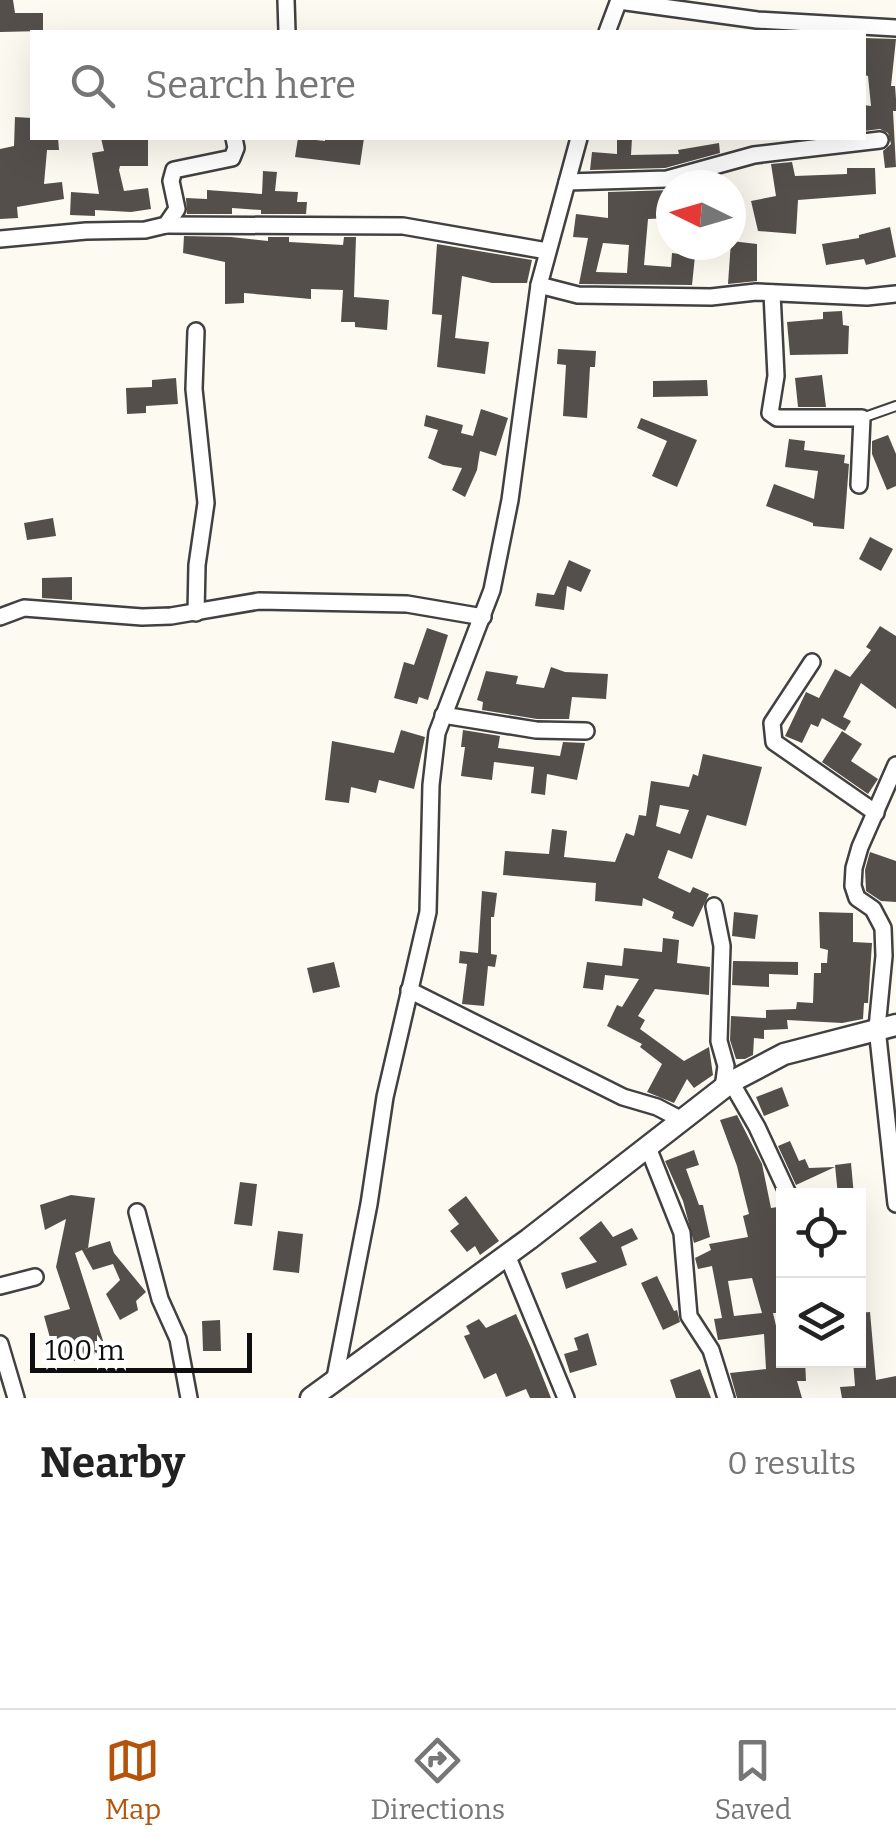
<!DOCTYPE html>
<html lang="en">
<head>
<meta charset="utf-8">
<style>
	body { margin:0; font-family:Bitter,serif; background:#f2f2f2; color:#222 }
	.controls { position:absolute; right:30px; bottom:30px; display:grid; overflow:hidden; border-radius:0px; box-shadow:0 10px 40px #0002 }
	.controls button { width:90px; height:90px; display:grid; place-items:center; padding:0; border:0; border-bottom:2px solid #e0e0e0; background:#fff; color:#222; font:50px sans-serif }
	.compass { position:absolute; left:656px; top:170px; width:90px; height:90px; border-radius:50%; background:#fff; box-shadow:0 10px 40px #0002; rotate:275deg }
	.scale { position:absolute; left:30px; bottom:25px; width:222px; box-sizing:border-box; padding-left:10px; border:5px solid #0e0e0e; border-top:0; font-size:28px; line-height:35px; white-space:nowrap; color:#0e0e0e; -webkit-text-stroke:8px #fff; paint-order:stroke }
	.list { margin:0; padding:0; list-style:none }
	h2 { display:flex; justify-content:space-between; align-items:center; height:130px; margin:0; padding:0 40px; font-size:42px }
	h2 small { font-size:32px; font-weight:400; color:#767676 }
	.icon { flex:none; width:55px; height:55px; fill:none; stroke:currentColor; stroke-width:2; stroke-linecap:round; stroke-linejoin:round }
	.map { position:relative; flex:none; width:896px; height:1398px; overflow:hidden }
	.search { position:absolute; background:#fff; box-shadow:0 10px 40px #0002; left:30px; right:30px; top:30px; height:110px; display:flex; align-items:center; gap:25px; box-sizing:border-box; padding:0 35px; border-radius:0px; color:#767676; font-size:38px }
	.sheet { height:310px; background:#fff }
	nav { display:flex; justify-content:space-around; align-items:center; box-sizing:border-box; height:140px; border-top:2px solid #e0e0e0; background:#fff; font-size:28px; color:#767676 }
	nav a { display:grid; justify-items:center; gap:5px }
	nav .on { color:#b45309 }
	.map>svg:first-child { display:block }
	.building { fill:#554f4c; fill-rule:evenodd }
	.lines { fill:none; stroke-linecap:round; stroke-linejoin:round }
	.service-casing { stroke:#414141; stroke-width:12 }
	.minor-casing { stroke:#414141; stroke-width:20 }
	.tertiary-casing { stroke:#414141; stroke-width:25 }
	.service { stroke:#fff; stroke-width:8 }
	.minor { stroke:#fff; stroke-width:15 }
	.tertiary { stroke:#fff; stroke-width:20 }
</style>
</head>
<body>
<div class="map">
<svg width="896" height="1398" viewBox="0 0 896 1398">
	<rect width="100%" height="100%" fill="#fdfaf1"/>
	<g class="building">
		<path d="M0,0H13L15,13H43V31L0,32Z"/>
		<path d="M864,38L896,39L891,86H895L896,99V111H893L896,167L885,168L883,151L891,144L888,133L880,129L864,131V105L871,106L868,76L864,75Z"/>
		<path d="M15,117L32,118V138H58L59,150H47L44,184L62,182L64,199L17,207L18,218L0,219V149L14,146Z"/>
		<path d="M101,138L148,139V166H120L119,170L124,191L148,188L151,209L131,212L95,210V216L70,215L71,192L99,194L92,153L104,151Z"/>
		<path d="M298,138L325,141V138H364L360,165L295,157Z"/>
		<path d="M617,138H632L631,155L679,154L678,150L719,143L720,153L665,168L590,170L592,152L617,154Z"/>
		<path d="M792,162L795,176L847,174V168H875L876,194L798,200L796,234L758,231L751,201L776,196L771,164Z"/>
		<path d="M263,171L277,172L275,191L298,192L297,202H307L306,214H261V210L232,208V214H187L186,198L207,199V190L262,194Z"/>
		<path d="M671,190V218L648,219L644,265L671,267L672,253L695,256L692,285L579,284L588,238L573,237L576,214L608,218V192ZM603,243L629,245L627,273L596,272Z"/>
		<path d="M890,227L896,257L866,265L864,259L826,265L822,244L859,238V235Z"/>
		<path d="M184,236L231,237L268,241V237H289V242L343,245L344,237H356L354,297L389,300L387,330L355,327V322H341L343,290L311,289V299L244,293V303L225,304V262L183,253Z"/>
		<path d="M731,241L757,244V281L728,284Z"/>
		<path d="M437,244L532,260L527,283H492L462,276L455,338L489,342L485,374L437,367L442,315L432,314Z"/>
		<path d="M842,311L843,325L849,326L848,354L790,355L787,322L823,319V312Z"/>
		<path d="M558,349L596,351L595,367H590L587,418L563,416L566,365L557,364Z"/>
		<path d="M822,375L826,407H798L795,378Z"/>
		<path d="M176,378L178,404L146,406V413L127,414L126,388L152,387V380Z"/>
		<path d="M707,380L708,396L653,397V381Z"/>
		<path d="M481,409L508,418L496,456L480,451L477,470L465,497L452,490L462,468L443,465L428,458L438,430L424,426L426,415L463,425L461,433L473,436Z"/>
		<path d="M641,418L697,440L677,487L652,476L667,441L637,428Z"/>
		<path d="M888,435L896,454V486L887,490L872,454V441Z"/>
		<path d="M789,439L805,441L804,450L845,455L844,463L849,464L844,529L813,526V523L766,506L774,484L814,499L818,471L785,467Z"/>
		<path d="M53,518L56,536L27,540L24,523Z"/>
		<path d="M870,537L893,549L881,571L859,559Z"/>
		<path d="M569,560L591,570L581,592L567,586L564,610L535,606L537,593L554,595Z"/>
		<path d="M72,577V600L42,598V578Z"/>
		<path d="M880,626L896,636V709L861,683L843,717L851,721L845,731L822,718L818,727L811,724L802,743L785,736L806,692L819,698L835,669L850,677L871,650L866,647Z"/>
		<path d="M427,628L448,635L428,700L419,697L417,704L394,698L404,662L414,665Z"/>
		<path d="M551,667L565,672L608,674L606,699L572,697L569,719H537L482,710L483,702L477,700L486,671L518,676L516,684L544,688Z"/>
		<path d="M401,730L425,737L414,789L379,780L376,793L351,787L349,803L325,800L332,741L394,753Z"/>
		<path d="M463,730L500,736L498,748L560,756L563,742L585,743L577,780L547,774L545,795L531,793L534,767L494,762L492,780L461,776L465,747H461Z"/>
		<path d="M842,731L862,744L851,761L878,779L868,794L822,762Z"/>
		<path d="M703,754L762,767L746,826L707,815L692,859L668,850L658,878L690,893L693,887L709,894L693,927L672,918L674,912L643,898L642,906L595,901L596,883L503,875L505,851L549,854L552,829L567,831L564,857L615,862L626,833L634,836L639,815L646,816L651,781L689,787L693,774L698,776ZM660,805L689,810L680,834L656,826Z"/>
		<path d="M870,852L896,861V902L881,901L866,891L865,870Z"/>
		<path d="M482,891L497,893L494,917H491V954L497,955L495,967L488,966L484,1006L462,1004L467,964L459,963L460,951L478,953Z"/>
		<path d="M734,912L758,915L755,939L732,936Z"/>
		<path d="M819,912L853,913V942L872,943L868,1003H864L863,1019L842,1023L787,1020L788,1029L764,1030V1039L754,1038L753,1055L745,1059H736L730,1040L731,1016L766,1018V1010L796,1009L797,1002L813,1003L814,973H821V963H827L828,950L820,948Z"/>
		<path d="M663,938L679,940L677,963L710,967L709,995L655,989L638,1016L645,1020L640,1029L684,1061L709,1047L713,1075L694,1088L687,1079L674,1103L647,1092L662,1064L640,1047L642,1044L607,1026L617,1005L622,1007L639,979L605,975L603,990L583,988L587,962L622,966L624,948L662,952Z"/>
		<path d="M733,961L798,962V975L769,974V987L732,985Z"/>
		<path d="M334,962L340,987L313,993L307,968Z"/>
		<path d="M782,1087L789,1106L764,1116L756,1097Z"/>
		<path d="M737,1115L762,1164L771,1208L784,1206V1313H773L784,1360H805L806,1381H797L802,1398H737L730,1373L766,1369L764,1334L718,1340L714,1319L722,1318L712,1266L698,1269L695,1258L711,1250L709,1244L748,1237L743,1216L749,1214L737,1166L720,1120ZM752,1278L762,1313L734,1316L728,1281Z"/>
		<path d="M790,1141L799,1161L805,1159L809,1168L835,1167L796,1185L778,1146Z"/>
		<path d="M694,1150L699,1165L686,1169L699,1205H703L710,1237L694,1243L683,1201L665,1161Z"/>
		<path d="M851,1163L854,1196H838L835,1165Z"/>
		<path d="M240,1182L257,1184L252,1226L234,1224Z"/>
		<path d="M71,1195L95,1198L88,1248L84,1249L110,1241L114,1253L146,1292L136,1301L138,1310L120,1320L106,1294L120,1280L113,1264L93,1270L82,1250L75,1253L106,1350L74,1361L71,1352L55,1356L44,1316L70,1309L56,1267L66,1219L45,1230L40,1205Z"/>
		<path d="M466,1196L499,1241L480,1255L475,1246L467,1252L450,1231L459,1224L448,1210Z"/>
		<path d="M601,1221L613,1237L632,1228L638,1239L621,1247L627,1265L566,1289L561,1273L597,1262L579,1238Z"/>
		<path d="M278,1231L303,1234L299,1273L273,1270Z"/>
		<path d="M657,1276L674,1311L677,1310L680,1322L663,1330L641,1283Z"/>
		<path d="M870,1312L876,1380L896,1376V1398H842L840,1387L855,1386L853,1360H858V1313Z"/>
		<path d="M516,1314L532,1350L551,1398H530L526,1389L506,1397L496,1373L484,1379L464,1336L470,1334L466,1326L479,1319L486,1328Z"/>
		<path d="M220,1320L221,1351H203L202,1321Z"/>
		<path d="M588,1333L597,1365L570,1373L564,1354L578,1350L574,1338Z"/>
		<path d="M700,1369L711,1398H676L670,1380Z"/>
	</g>
	<g class="lines">
		<g class="service-casing">
			<path id="service" d="M862,418L896,406"/>
		</g>
		<g class="minor-casing">
			<g id="minor">
				<path d="M286,0L287,32"/>
				<path d="M619,1L757,20L896,28"/>
				<path d="M607,32L619,0"/>
				<path d="M567,182L667,179L754,155L880,140"/>
				<path d="M166,225L403,226L547,251"/>
				<path d="M0,239L86,231L145,230L166,225L177,209L171,181L174,170L232,158L236,148L234,138"/>
				<path d="M539,285L578,295L711,297L756,292L867,297L896,294"/>
				<path d="M772,293L776,376L770,413L777,418H862L859,485"/>
				<path d="M196,331L194,389L206,503L197,565L196,613"/>
				<path d="M0,617L24,608L142,617L171,616L259,601L407,604L483,617"/>
				<path d="M812,662L772,723L774,742L876,813"/>
				<path d="M443,715L536,730L586,731"/>
				<path d="M896,765L860,847L854,868L853,886L857,898L873,909L883,928L884,956L877,1028L896,1204"/>
				<path d="M714,906L722,946L719,1041L726,1066L723,1088"/>
				<path d="M409,990L623,1097L657,1107L682,1120"/>
				<path d="M731,1082L757,1127L789,1196"/>
				<path d="M647,1145L682,1233L689,1316L711,1350L726,1398"/>
				<path d="M137,1212L160,1299L178,1339L189,1398"/>
				<path d="M507,1255L566,1398"/>
				<path d="M0,1286L35,1277"/>
				<path d="M0,1344L16,1398"/>
				<path d="M335,1378L369,1204L385,1097L428,912L431,785L437,733L492,590L510,500L539,285L579,138"/>
			</g>
		</g>
		<g class="tertiary-casing">
			<path id="tertiary" d="M311,1398L529,1239L731,1082L784,1054L896,1025"/>
		</g>
		<use href="#service" class="service"/>
		<use href="#minor" class="minor"/>
		<use href="#tertiary" class="tertiary"/>
	</g>
</svg>
<div class="controls">
<button><svg class="icon" aria-label="locate" viewBox="0 0 24 24"><circle cx="12" cy="12" r="6"/><path d="M12 2v4M12 18v4M2 12h4M18 12h4"/></svg></button>
<button><svg class="icon" aria-label="layers" viewBox="0 0 24 24"><path d="M12 4l9 5-9 5-9-5zM3 14l9 5 9-5"/></svg></button>
</div>
<svg class="compass" viewBox="-18 -18 36 36"><path d="M0-13l5 13h-10z" fill="#e53935"/><path d="M0 13l5-13h-10z" fill="#767676"/></svg>
<div class="scale">100 m</div>
<div class="search"><svg class="icon" aria-label="search" viewBox="0 0 24 24"><circle cx="10" cy="10" r="6"/><path d="M15 15l6 6"/></svg>Search here</div>
</div>
<section class="sheet">
<h2>Nearby<small>0 results</small></h2>
<ul class="list">
</ul>
</section>
<nav>
<a class="on"><svg class="icon" aria-label="map" viewBox="0 0 24 24"><path d="M3 6l6-2 6 2 6-2v14l-6 2-6-2-6 2zM9 4v14M15 6v14"/></svg>Map</a>
<a><svg class="icon" aria-label="directions" viewBox="0 0 24 24"><path d="M12 3l9 9-9 9-9-9zM9 14v-3h6M13 9l2 2-2 2"/></svg>Directions</a>
<a><svg class="icon" aria-label="saved" viewBox="0 0 24 24"><path d="M7 4h10v16l-5-4-5 4z"/></svg>Saved</a>
</nav>
</body>
</html>
